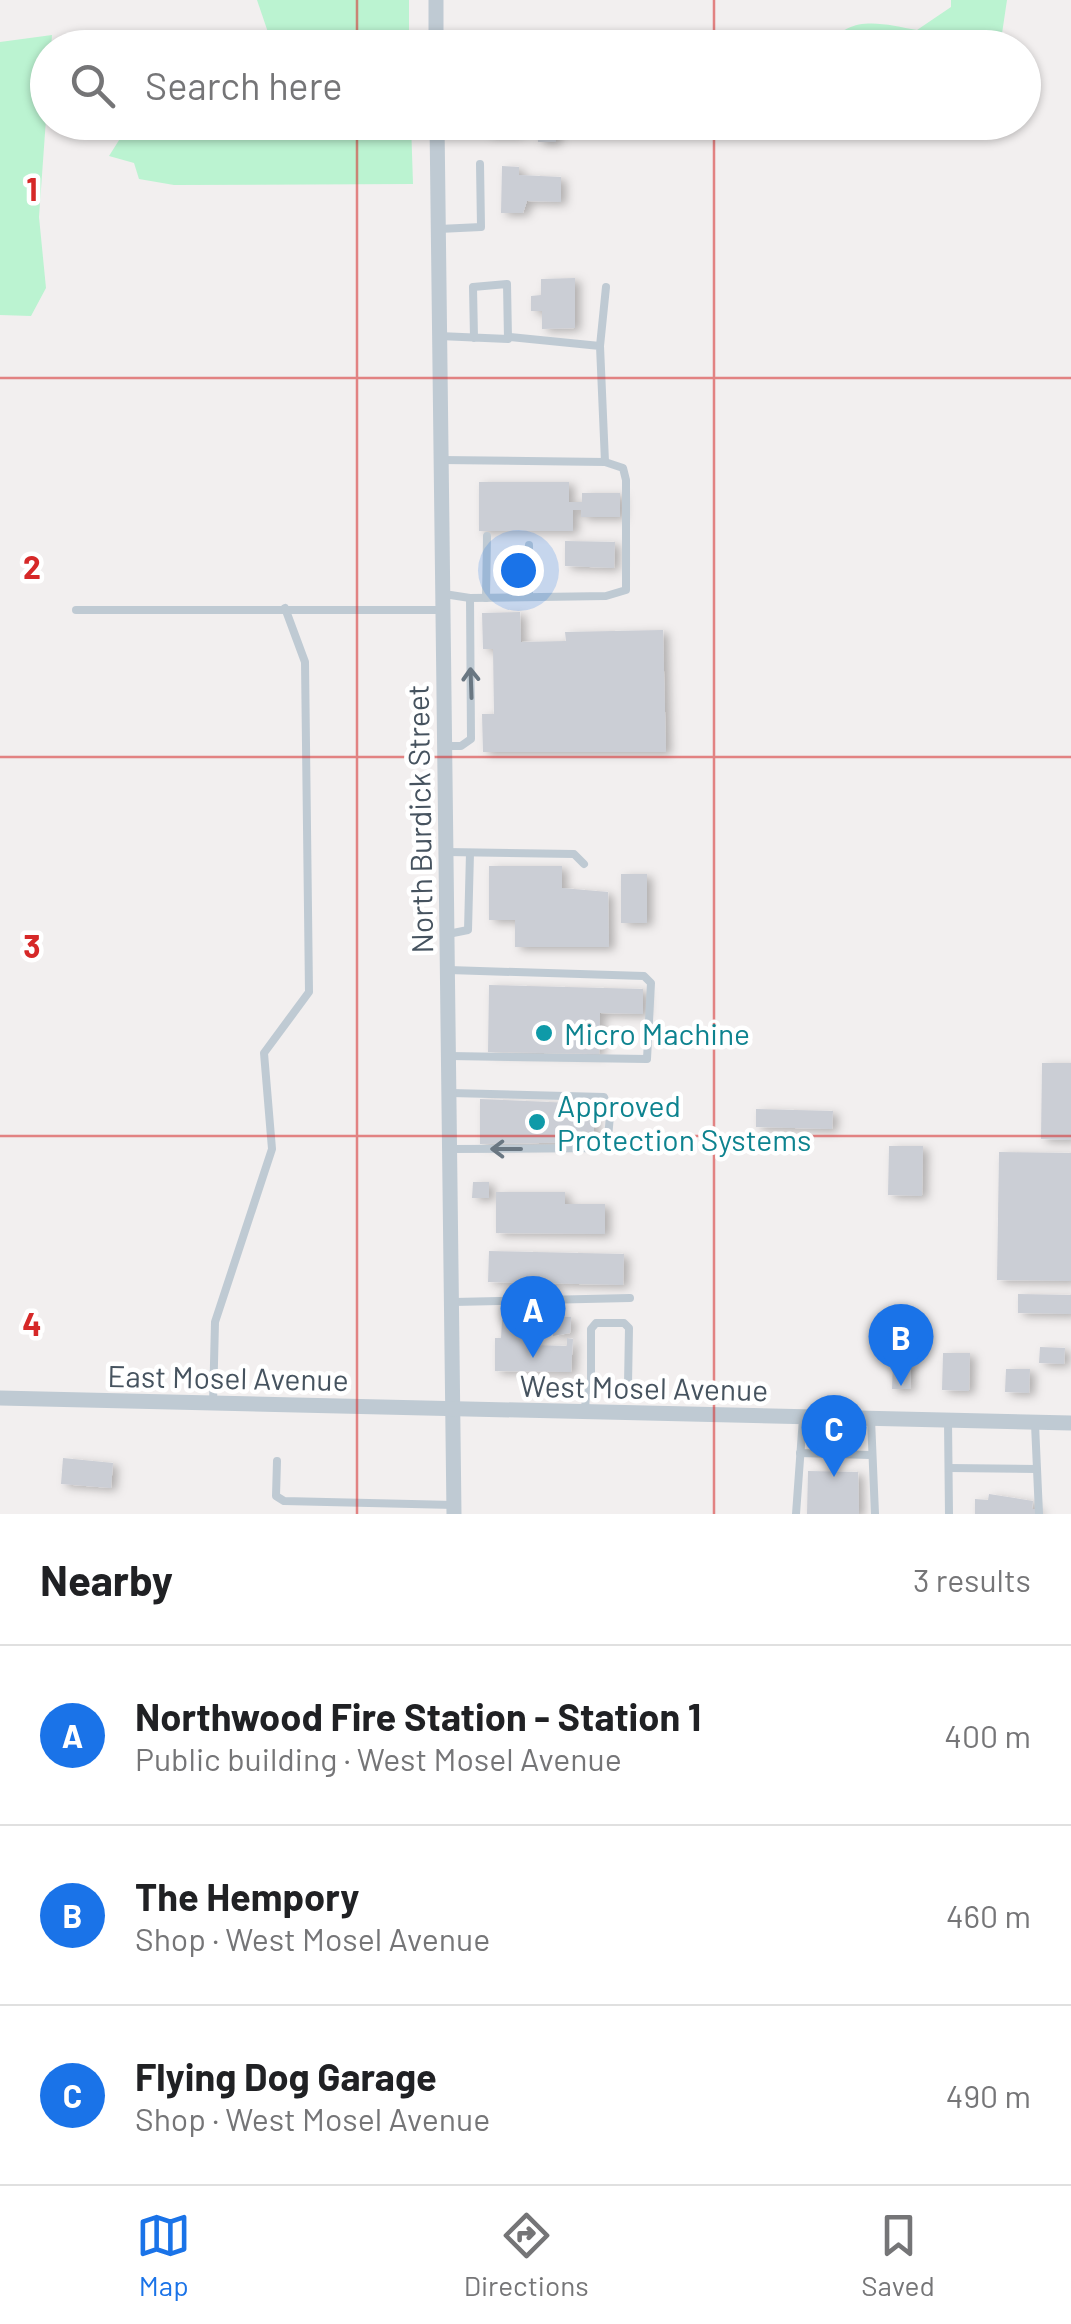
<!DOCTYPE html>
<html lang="en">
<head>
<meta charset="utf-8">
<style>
	body { margin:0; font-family:Barlow,sans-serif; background:#f6f6f6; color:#202124 }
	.you { position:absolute; left:518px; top:570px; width:35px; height:35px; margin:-25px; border:8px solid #fff; border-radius:50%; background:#1a73e8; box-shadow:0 0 0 15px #1a73e833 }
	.badge { display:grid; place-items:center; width:65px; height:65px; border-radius:50%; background:#1a73e8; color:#fff; font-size:32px; font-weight:700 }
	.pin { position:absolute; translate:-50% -82px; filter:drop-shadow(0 2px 5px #0008) }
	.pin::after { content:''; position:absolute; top:52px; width:35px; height:30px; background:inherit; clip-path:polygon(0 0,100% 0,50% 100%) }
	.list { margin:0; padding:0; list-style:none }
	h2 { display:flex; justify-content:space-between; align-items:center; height:130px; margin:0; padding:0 40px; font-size:42px }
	h2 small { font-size:32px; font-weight:400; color:#757577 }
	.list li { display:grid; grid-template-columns:65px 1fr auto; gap:30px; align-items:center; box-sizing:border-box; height:180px; padding:0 40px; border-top:2px solid #e0e0e0 }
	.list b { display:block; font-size:38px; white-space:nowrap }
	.list p { margin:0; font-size:32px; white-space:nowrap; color:#757577 }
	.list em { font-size:32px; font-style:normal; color:#757577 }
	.icon { flex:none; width:55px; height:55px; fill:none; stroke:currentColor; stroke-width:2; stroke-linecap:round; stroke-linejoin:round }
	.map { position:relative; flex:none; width:1071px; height:1514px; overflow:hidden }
	.search { position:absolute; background:#fff; box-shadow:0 2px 8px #0004; left:30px; right:30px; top:30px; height:110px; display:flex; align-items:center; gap:25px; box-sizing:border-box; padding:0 35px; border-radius:55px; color:#757577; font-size:38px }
	.sheet { height:670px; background:#fff }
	nav { display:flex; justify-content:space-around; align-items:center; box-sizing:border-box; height:140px; border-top:2px solid #e0e0e0; background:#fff; font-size:28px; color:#757577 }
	nav a { display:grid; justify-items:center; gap:5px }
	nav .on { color:#1a73e8 }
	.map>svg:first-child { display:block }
	.green { fill:#bbf3d1 }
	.building { fill:#cbced5; filter:url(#shadow) }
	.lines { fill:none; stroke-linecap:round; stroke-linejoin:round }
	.service { stroke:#bfcad3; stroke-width:8 }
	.minor { stroke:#bfcad3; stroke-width:15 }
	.oneway { stroke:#6a7782 }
	.grid { fill:none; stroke:#d62828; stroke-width:2.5; stroke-opacity:0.55 }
	.culture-dot { fill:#0f9aa8; stroke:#fff; stroke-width:4 }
	.labels { text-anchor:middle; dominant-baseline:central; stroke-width:9; stroke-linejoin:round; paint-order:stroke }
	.street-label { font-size:30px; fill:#46535f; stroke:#fff }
	.culture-label { font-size:30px; fill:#0d838f; stroke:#fff; text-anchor:start }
	.grid-label { font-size:32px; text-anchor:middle; font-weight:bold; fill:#d62828; stroke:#fff; stroke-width:9; stroke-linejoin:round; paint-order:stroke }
</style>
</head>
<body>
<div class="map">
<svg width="1071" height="1514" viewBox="0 0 1071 1514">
	<defs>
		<filter id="shadow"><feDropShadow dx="5.5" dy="3" stdDeviation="5" flood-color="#0004"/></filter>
	</defs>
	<rect width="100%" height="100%" fill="#f2efef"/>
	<g class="green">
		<path d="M257,0H409V47H273Z"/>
		<path d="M951,0H1007L1000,47H828C848,13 884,24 917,30L951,7Z"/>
		<path d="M52,35L39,217L46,288L31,316L0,315V42Z"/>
		<path d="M144,123H411L413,184L174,185L139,179L134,163L109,156L121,137L141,129Z"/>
	</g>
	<g class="building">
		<path d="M486,122H517V134H487Z"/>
		<rect x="538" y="122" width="18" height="20"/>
		<path d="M502,166L519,167V175L561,177V202L527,201L523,213H501Z"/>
		<path d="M575,278V328L542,329V311H531V296L541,295V279Z"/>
		<path d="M479,482H569V502H582V493H620V517H581V510H573V531H479Z"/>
		<path d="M565,541L615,542L614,568L565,566Z"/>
		<path d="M520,612L521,642L566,641L565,632L663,630L666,752H483L482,714H494L493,649H483L482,613Z"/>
		<path d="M489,866H562V888L608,892L609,947H515V920H489Z"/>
		<rect x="621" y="874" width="26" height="49"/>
		<path d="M489,985L643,989V1014L600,1013L599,1054L488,1052Z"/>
		<path d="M1042,1063H1071V1140L1041,1139Z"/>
		<path d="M480,1099L594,1104V1142L480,1144Z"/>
		<path d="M756,1109L833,1111L832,1129L756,1127Z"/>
		<path d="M889,1146H923L922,1196L888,1195Z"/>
		<path d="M999,1152L1071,1153V1281L997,1280Z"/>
		<path d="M473,1182H489V1198H472Z"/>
		<path d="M496,1192H565V1204H605V1234L496,1233Z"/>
		<path d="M489,1251L624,1254L623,1285L488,1282Z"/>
		<path d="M1018,1294L1071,1295V1314L1018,1313Z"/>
		<path d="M554,1317H571L570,1333L553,1336Z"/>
		<path d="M502,1320L524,1321L523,1339H532L531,1345L567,1346V1338L573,1339L571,1372L495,1371V1338H501Z"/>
		<path d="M1040,1347L1065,1348L1064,1364L1039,1363Z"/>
		<path d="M943,1353H970L969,1391L942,1390Z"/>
		<path d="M893,1361H911L910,1389H892Z"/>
		<path d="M1006,1369H1030L1029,1393L1005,1392Z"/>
		<path d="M63,1458L113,1463L111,1488L61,1484Z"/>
		<path d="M808,1471L858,1472L859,1514H807Z"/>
		<path d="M989,1494L1033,1501L1032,1509H1040L1041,1514H975V1499L988,1500Z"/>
	</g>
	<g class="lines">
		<g class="service">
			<path d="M439,229L481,227L480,164"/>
			<path d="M439,336L508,339L507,284L473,287L474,338"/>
			<path d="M510,337L600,346L605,462"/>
			<path d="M600,346L606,287"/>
			<path d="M442,460L605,462L623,468L626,480V590L606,596L470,598L444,594"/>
			<path d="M529,545V597"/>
			<path d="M486,598L487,536"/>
			<path d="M76,610H444"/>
			<path d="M446,746H461L471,739L470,598"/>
			<path d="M447,852L574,854L584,864"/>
			<path d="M448,934L468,930L470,853"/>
			<path d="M449,970L644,976L651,983L647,1059L450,1056"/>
			<path d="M451,1093L604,1097L610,1116L607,1148L452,1149"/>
			<path d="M454,1302L630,1298"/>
			<path d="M213,1404L215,1322L272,1149L264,1053L309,992L305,662L285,608"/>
			<path d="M585,1413L586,1391L628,1385L629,1328L624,1323H596L591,1329V1388"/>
			<path d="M871,1419L875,1514"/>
			<path d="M948,1421L949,1514"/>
			<path d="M1035,1424L1039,1514"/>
			<path d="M800,1453L870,1455"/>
			<path d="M277,1461L276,1496L284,1501L454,1505"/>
			<path d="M949,1468L1036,1469"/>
			<path d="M796,1514L803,1418"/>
		</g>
		<g class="minor">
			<path d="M436,0V48"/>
			<path d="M437,122L454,1514"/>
			<path d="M0,1398L1071,1423"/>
		</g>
	</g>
	<defs><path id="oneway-shaft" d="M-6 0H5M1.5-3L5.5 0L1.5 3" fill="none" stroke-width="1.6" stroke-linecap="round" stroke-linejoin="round" transform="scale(2.5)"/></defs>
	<g class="oneway">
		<use href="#oneway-shaft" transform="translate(471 683) rotate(-92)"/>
		<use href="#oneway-shaft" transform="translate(506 1149) rotate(180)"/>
	</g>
	<path class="grid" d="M357,0V48M714,0V48M357,122V1514M714,122V1514M0,378H1071M0,757H1071M0,1136H1071"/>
	<g class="culture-dot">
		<circle cx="544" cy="1033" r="10"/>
		<circle cx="537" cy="1122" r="10"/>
	</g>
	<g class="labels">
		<g class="street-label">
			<text transform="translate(419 819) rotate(-91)">North Burdick Street</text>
			<text transform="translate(228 1377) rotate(1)">East Mosel Avenue</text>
			<text transform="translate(644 1387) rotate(1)">West Mosel Avenue</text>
		</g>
		<g class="culture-label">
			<text x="564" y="1033">Micro Machine</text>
			<text x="557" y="1105">Approved<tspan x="557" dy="34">Protection Systems</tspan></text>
		</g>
	</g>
	<g class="grid-label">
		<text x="32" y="201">1</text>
		<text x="32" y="579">2</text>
		<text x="32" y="958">3</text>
		<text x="32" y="1336">4</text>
	</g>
</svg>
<div class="you"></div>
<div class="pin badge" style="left:533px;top:1358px">A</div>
<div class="pin badge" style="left:901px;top:1386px">B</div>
<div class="pin badge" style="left:834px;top:1477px">C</div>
<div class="search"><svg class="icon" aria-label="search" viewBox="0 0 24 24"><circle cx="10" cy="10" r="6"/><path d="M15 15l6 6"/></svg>Search here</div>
</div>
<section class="sheet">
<h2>Nearby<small>3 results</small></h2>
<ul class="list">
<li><span class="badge">A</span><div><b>Northwood Fire Station - Station 1</b><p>Public building · West Mosel Avenue</p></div><em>400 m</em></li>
<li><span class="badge">B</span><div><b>The Hempory</b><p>Shop · West Mosel Avenue</p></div><em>460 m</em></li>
<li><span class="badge">C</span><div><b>Flying Dog Garage</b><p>Shop · West Mosel Avenue</p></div><em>490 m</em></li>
</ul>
</section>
<nav>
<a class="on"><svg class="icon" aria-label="map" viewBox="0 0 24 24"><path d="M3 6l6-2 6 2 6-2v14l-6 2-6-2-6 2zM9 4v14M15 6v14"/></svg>Map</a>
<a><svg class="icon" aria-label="directions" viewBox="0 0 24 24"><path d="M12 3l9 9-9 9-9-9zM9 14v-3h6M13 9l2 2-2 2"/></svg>Directions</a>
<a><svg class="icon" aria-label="saved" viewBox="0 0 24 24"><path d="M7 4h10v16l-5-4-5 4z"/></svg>Saved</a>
</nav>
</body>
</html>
